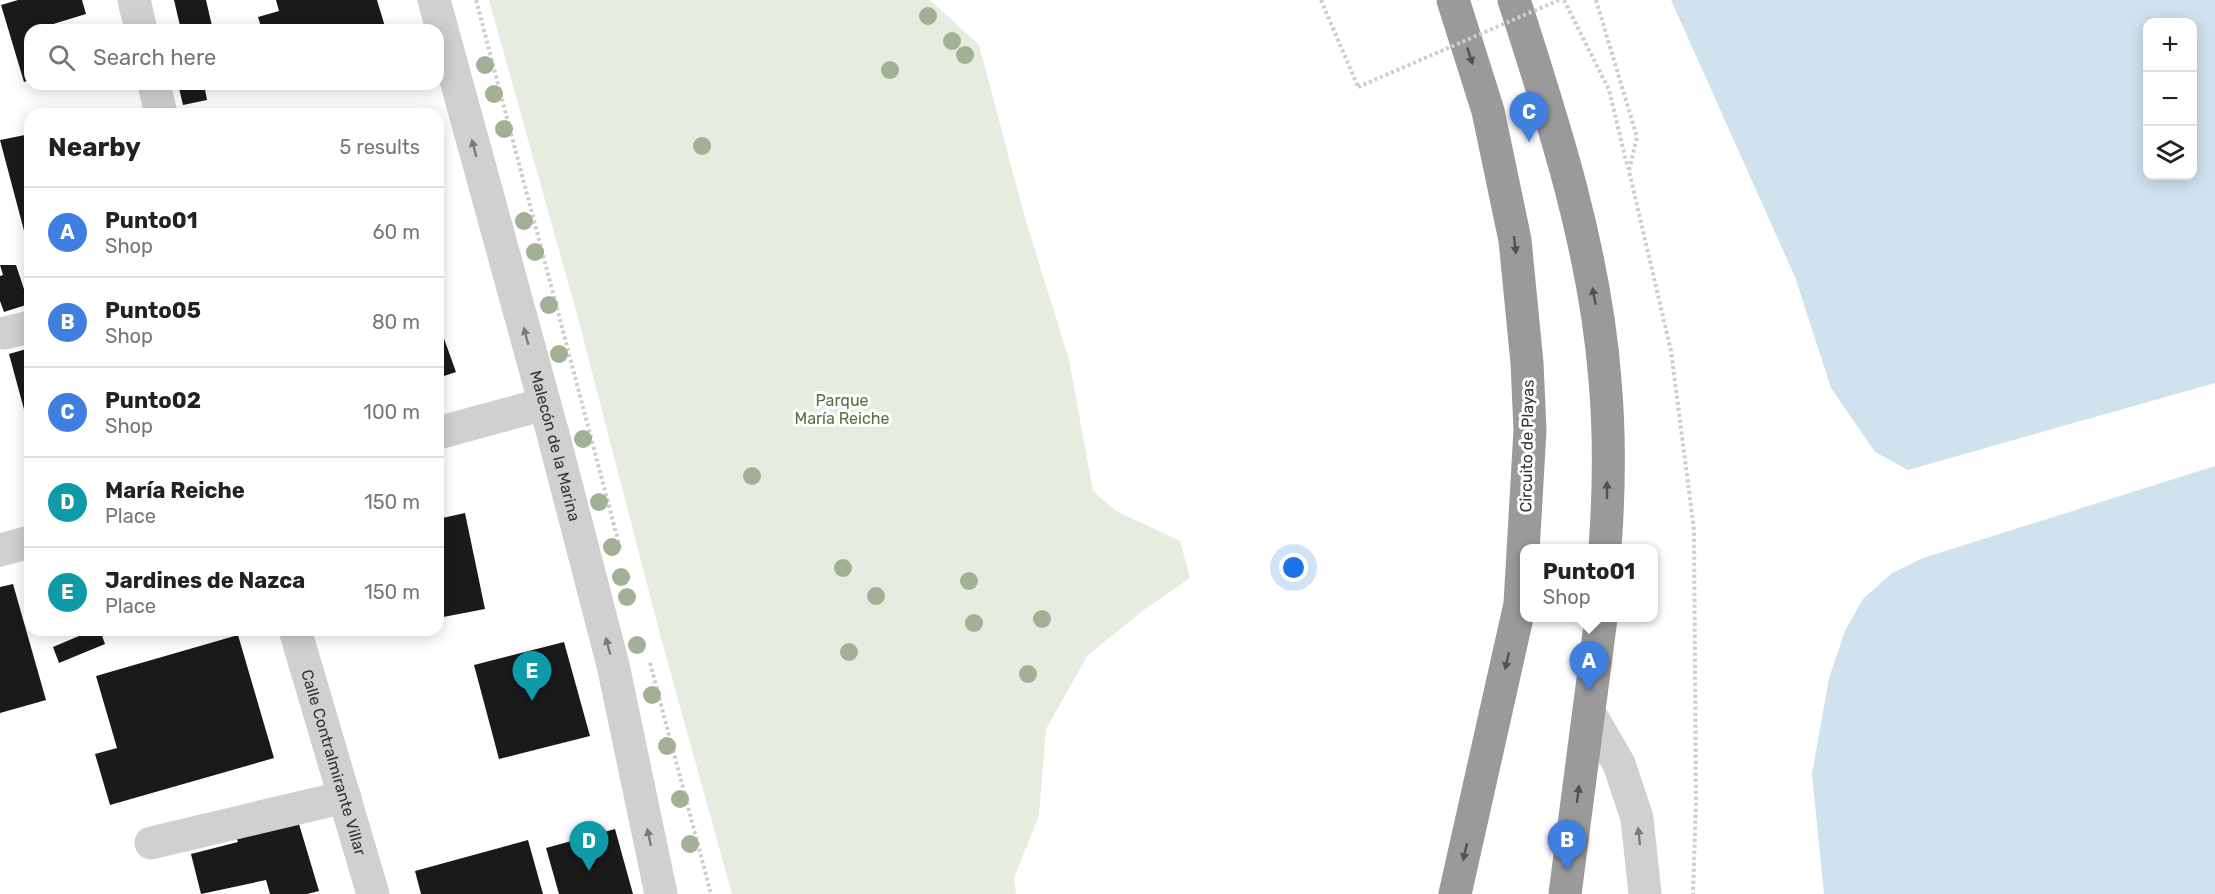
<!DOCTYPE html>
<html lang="en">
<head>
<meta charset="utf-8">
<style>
	body { margin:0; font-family:Rubik,sans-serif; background:#f2f2f2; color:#222 }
	.controls { position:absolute; right:18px; top:18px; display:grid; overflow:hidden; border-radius:12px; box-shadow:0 3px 15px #0003 }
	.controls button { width:54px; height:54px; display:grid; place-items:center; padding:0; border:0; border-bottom:2px solid #e0e0e0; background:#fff; color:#222; font:30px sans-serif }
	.you { position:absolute; left:1294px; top:568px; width:21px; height:21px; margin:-15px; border:4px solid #fff; border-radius:50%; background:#1a73e8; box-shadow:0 0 0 9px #1a73e833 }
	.badge { display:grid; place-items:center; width:39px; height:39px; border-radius:50%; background:#ea580c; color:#fff; font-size:20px; font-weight:700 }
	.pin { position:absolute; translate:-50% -50px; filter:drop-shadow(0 2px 3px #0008) }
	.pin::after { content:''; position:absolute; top:32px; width:21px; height:18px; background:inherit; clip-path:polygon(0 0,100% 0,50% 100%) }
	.popup { position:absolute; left:1520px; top:544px; width:138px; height:78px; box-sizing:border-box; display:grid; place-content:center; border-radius:12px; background:#fff; filter:drop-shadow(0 2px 4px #0005); font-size:20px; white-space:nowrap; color:#767676 }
	.popup b { font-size:22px; color:#222 }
	.popup::after { content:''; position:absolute; left:50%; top:100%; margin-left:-12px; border:12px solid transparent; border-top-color:#fff }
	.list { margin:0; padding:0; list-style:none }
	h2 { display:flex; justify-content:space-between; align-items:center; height:78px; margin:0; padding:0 24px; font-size:26px }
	h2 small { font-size:20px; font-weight:400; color:#767676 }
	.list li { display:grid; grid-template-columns:39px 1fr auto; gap:18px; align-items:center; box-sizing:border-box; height:90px; padding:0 24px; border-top:2px solid #e0e0e0 }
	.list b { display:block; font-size:22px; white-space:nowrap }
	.list p { margin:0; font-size:20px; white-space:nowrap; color:#767676 }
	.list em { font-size:20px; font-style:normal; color:#767676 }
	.icon { flex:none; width:33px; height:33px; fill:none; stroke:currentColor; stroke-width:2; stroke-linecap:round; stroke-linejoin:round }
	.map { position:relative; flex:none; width:2215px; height:894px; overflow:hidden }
	.search { position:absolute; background:#fff; box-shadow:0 3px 15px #0003; left:24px; top:24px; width:420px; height:66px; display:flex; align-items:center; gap:15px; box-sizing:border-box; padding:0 21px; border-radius:18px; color:#767676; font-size:22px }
	.panel { position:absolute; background:#fff; box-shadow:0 3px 15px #0003; left:24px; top:108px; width:420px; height:528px; border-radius:18px }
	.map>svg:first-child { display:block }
	.green { fill:#e6ecdf }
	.water { fill:#cfe2ee; fill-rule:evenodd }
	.building { fill:#1a1a1a }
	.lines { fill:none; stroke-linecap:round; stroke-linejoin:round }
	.path { stroke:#cdcdcd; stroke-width:4; stroke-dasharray:3 3; stroke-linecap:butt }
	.minor { stroke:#d0d0d0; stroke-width:33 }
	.highway { stroke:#9a9a9a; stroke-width:33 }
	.path-bridge { stroke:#cdcdcd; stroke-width:4; stroke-dasharray:3 3; stroke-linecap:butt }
	.tree { fill:#a2b095 }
	.oneway { fill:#525252 }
	.oneway2 { fill:#7a7a7a }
	.labels { text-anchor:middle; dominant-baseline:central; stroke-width:6; stroke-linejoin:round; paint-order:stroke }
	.park-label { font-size:16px; fill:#56703f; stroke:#fff }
	.street-label { font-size:16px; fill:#333; stroke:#fff }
</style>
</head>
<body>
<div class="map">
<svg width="2215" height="894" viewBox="0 0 2215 894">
	<rect width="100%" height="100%" fill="#fff"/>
	<path class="green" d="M489,0H930L979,45L1025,218L1069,360L1093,491L1116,511L1180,541L1190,578L1145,609L1088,655L1046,729L1039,815L1014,878L1016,894H732L661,638L578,318Z"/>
	<g class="water">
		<path d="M1671,0H2215V383L1908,470L1875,452L1831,388L1795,277ZM2148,22H2192V176H2148Z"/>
		<path d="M2215,466V894H1824L1812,774L1829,678L1845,631L1863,599L1892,573L1923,558Z"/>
	</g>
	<g class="building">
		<path d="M18,0H82L86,14L50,25L52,30H30V80L24,82L1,5Z"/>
		<path d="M174,0H206L212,26L181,30Z"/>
		<path d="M276,0H377L386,30H262L258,17L279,11Z"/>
		<path d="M178,84H204L207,100L183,105Z"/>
		<path d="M30,134V242H27L0,140Z"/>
		<path d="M0,265H16L29,304L4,312L0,301V276L3,275Z"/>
		<path d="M438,322L456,372L438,378Z"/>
		<path d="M30,348V412L25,413L9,354Z"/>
		<path d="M465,513L485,609L438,618V519Z"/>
		<path d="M13,584L46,700L0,713V587Z"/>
		<path d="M77,630H100L105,644L59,663L53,647L79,636Z"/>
		<path d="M238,635L274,758L110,805L95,754L117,748L96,676Z"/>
		<path d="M564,642L590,736L499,759L474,665Z"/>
		<path d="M299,824L319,891L307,894H270L266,880L201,894L191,854L238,842L235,835Z"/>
		<path d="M615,829L633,894H559L546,848Z"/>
		<path d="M528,840L543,894H421L415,871Z"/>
	</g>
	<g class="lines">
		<g class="path">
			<path d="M476,0L620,548"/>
			<path d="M1321,0L1358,87"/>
			<path d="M1564,0L1609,90L1628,169"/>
			<path d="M1596,0L1637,137L1629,171L1671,351L1694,530L1696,801L1693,894"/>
			<path d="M650,663L711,894"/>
		</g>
		<g class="minor">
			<path d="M134,0L141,30"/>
			<path id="s1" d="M434,0L553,434L613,665L661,894"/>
			<path d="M154,84L161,114"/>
			<path d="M5,333L30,327"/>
			<path d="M438,433L544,404"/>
			<path d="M0,550L30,542"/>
			<path id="s2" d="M295,630L373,894"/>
			<path d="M1589,712L1619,764L1637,818L1645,894"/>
			<path d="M151,843L345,797"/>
		</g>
		<g class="highway">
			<path d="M1453,0L1488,111L1515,240L1527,363L1530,430L1520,604L1455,894"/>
			<path d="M1514,0C1554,124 1595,250 1605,380C1610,436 1609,493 1605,548"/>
			<path d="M1565,894L1601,618"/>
		</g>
		<path class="path-bridge" d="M1358,87L1559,0"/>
	</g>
	<g class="tree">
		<circle cx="928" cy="16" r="9"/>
		<circle cx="952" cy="41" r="9"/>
		<circle cx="965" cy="55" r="9"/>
		<circle cx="485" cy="65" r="9"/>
		<circle cx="890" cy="70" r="9"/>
		<circle cx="494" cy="94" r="9"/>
		<circle cx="504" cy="129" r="9"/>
		<circle cx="702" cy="146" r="9"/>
		<circle cx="524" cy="221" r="9"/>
		<circle cx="535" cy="252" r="9"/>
		<circle cx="549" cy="305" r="9"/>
		<circle cx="559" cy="354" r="9"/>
		<circle cx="583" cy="439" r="9"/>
		<circle cx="752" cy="476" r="9"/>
		<circle cx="599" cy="502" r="9"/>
		<circle cx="612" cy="547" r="9"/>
		<circle cx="843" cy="568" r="9"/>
		<circle cx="621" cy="577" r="9"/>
		<circle cx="969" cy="581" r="9"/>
		<circle cx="876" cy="596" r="9"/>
		<circle cx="627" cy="597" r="9"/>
		<circle cx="1042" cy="619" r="9"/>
		<circle cx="974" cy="623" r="9"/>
		<circle cx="637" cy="645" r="9"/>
		<circle cx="849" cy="652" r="9"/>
		<circle cx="1028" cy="674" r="9"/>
		<circle cx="652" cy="695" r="9"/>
		<circle cx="667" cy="746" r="9"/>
		<circle cx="680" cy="799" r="9"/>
		<circle cx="690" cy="844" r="9"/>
	</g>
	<defs><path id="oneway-solid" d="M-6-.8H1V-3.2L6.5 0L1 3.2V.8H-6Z" transform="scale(1.5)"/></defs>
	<g class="oneway">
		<use href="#oneway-solid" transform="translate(1470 56) rotate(72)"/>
		<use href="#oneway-solid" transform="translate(1515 245) rotate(83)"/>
		<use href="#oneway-solid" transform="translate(1594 296) rotate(-101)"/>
		<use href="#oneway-solid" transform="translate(1607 490) rotate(-90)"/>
		<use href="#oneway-solid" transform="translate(1507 661) rotate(103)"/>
		<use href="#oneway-solid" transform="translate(1578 794) rotate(-83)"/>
		<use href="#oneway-solid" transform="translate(1465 852) rotate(103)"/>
	</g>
	<g class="oneway2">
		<use href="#oneway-solid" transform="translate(474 148) rotate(-105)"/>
		<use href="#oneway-solid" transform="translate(526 336) rotate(-105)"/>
		<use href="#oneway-solid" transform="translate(608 646) rotate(-105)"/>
		<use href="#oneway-solid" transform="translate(1639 836) rotate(-96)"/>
		<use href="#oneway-solid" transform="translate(649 837) rotate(-102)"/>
	</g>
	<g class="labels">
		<g class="park-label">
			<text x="842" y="400">Parque<tspan x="842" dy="18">María Reiche</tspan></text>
		</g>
		<g class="street-label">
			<text stroke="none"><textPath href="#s1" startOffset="462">Malecón de la Marina</textPath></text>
			<text transform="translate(1527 446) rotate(-89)">Circuito de Playas</text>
			<text stroke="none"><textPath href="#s2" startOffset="138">Calle Contralmirante Villar</textPath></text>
		</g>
	</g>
</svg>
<div class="controls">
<button>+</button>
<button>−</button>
<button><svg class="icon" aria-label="layers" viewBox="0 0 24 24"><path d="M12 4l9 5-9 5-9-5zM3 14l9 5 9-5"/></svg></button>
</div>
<div class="you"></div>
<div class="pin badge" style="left:1589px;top:691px;background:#3f7fe0">A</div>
<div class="popup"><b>Punto01</b>Shop</div>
<div class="pin badge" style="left:1567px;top:870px;background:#3f7fe0">B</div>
<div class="pin badge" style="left:1529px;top:142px;background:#3f7fe0">C</div>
<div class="pin badge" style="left:589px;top:871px;background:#0f9aa8">D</div>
<div class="pin badge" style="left:532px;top:701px;background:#0f9aa8">E</div>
<div class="search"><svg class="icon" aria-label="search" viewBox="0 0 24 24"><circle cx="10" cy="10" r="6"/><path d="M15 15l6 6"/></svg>Search here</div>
<section class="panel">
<h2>Nearby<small>5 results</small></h2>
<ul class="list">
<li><span class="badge" style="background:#3f7fe0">A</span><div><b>Punto01</b><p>Shop</p></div><em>60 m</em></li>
<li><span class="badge" style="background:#3f7fe0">B</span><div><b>Punto05</b><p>Shop</p></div><em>80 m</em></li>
<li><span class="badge" style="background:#3f7fe0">C</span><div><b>Punto02</b><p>Shop</p></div><em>100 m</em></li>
<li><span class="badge" style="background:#0f9aa8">D</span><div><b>María Reiche</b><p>Place</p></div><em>150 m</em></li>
<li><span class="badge" style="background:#0f9aa8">E</span><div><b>Jardines de Nazca</b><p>Place</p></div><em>150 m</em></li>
</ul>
</section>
</div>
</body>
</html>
